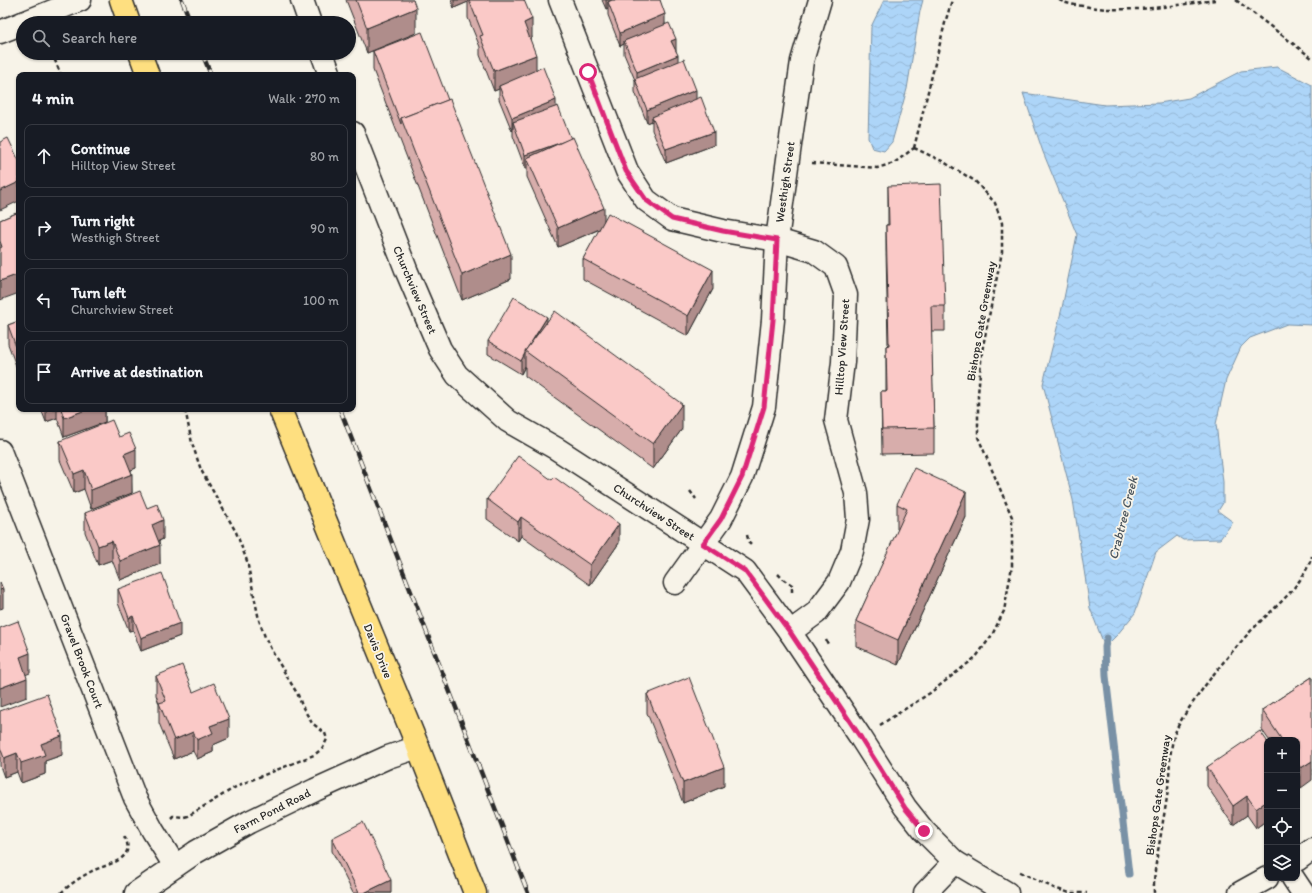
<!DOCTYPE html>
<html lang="en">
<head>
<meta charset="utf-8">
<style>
	body { margin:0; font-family:Itim,sans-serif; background:#20242c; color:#f1f3f6 }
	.controls { position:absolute; right:12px; bottom:12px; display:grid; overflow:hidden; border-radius:8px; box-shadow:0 1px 3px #0004 }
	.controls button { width:36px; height:36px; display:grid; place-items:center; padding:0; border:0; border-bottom:1px solid #363941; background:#171b24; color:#f1f3f6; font:20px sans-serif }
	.stop { position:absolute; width:12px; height:12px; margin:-9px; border:3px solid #db2777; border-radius:50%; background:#fff }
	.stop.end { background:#db2777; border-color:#fff; box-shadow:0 1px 4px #0008 }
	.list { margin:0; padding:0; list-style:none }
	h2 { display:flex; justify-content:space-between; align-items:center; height:52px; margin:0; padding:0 16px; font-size:17px }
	h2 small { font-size:13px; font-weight:400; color:#9ea1a6 }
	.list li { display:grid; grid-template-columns:26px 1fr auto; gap:12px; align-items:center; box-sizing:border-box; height:64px; margin:0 8px 8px; padding:0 8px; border:1px solid #363941; border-radius:8px }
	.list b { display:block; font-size:15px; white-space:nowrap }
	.list p { margin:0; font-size:13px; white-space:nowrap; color:#9ea1a6 }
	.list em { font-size:13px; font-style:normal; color:#9ea1a6 }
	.icon { flex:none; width:22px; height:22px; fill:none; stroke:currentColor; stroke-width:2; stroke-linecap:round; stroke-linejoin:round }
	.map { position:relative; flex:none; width:1312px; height:893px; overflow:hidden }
	.search { position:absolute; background:#171b24; box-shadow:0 1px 3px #0004; left:16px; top:16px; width:340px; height:44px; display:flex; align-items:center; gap:10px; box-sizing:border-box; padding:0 14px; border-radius:22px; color:#9ea1a6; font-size:15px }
	.panel { position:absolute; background:#171b24; box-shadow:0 1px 3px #0004; left:16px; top:72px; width:340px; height:340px; border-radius:8px }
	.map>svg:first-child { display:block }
	.water { fill:url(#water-waves); stroke:#7991a6 }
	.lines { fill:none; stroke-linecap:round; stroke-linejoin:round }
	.stream { stroke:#7991a6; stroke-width:7 }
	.minor-casing { stroke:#2b2b2b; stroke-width:25 }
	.major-casing { stroke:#2b2b2b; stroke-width:25 }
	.path { stroke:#2b2b2b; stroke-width:2.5; stroke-dasharray:4 3; stroke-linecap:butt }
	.minor { stroke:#f7f3e8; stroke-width:22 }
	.major { stroke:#fedf80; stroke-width:22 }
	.rail-casing { stroke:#2b2b2b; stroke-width:4.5 }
	.rail { stroke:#f7f3e8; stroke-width:3; stroke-dasharray:9; stroke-linecap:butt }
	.wall { fill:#d7adab; stroke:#2b2b2b }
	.shaded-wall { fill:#af8d8b; stroke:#2b2b2b }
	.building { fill:#fac9c7; stroke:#2b2b2b }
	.route { stroke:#db2777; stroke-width:5 }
	.labels { text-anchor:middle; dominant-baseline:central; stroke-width:3.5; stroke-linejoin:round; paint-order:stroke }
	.street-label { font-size:12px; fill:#2b2b2b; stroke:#f7f3e8 }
	.water-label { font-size:13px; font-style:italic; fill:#4c565e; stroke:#f7f3e8 }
</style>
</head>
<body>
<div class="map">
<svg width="1312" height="893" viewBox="0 0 1312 893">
	<defs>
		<pattern id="water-waves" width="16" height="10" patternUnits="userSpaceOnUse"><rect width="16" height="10" fill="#add5f8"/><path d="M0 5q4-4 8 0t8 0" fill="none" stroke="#95b7d5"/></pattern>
	</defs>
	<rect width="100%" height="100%" fill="#f7f3e8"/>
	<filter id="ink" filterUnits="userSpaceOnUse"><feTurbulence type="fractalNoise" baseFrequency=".025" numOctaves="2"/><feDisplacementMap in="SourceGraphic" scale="8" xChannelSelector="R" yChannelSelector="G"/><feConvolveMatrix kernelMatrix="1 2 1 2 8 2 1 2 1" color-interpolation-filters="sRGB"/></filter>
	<g filter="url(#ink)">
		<g class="water">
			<path d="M884,0H923L920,11L907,89L892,142L884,151L872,148L868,138L871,27Z"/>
			<path d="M1277,67L1312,85V325L1287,324L1250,338L1241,347L1226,380L1216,424L1223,482V503L1218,511L1233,522L1220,539L1183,540L1177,536L1156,552L1135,613L1117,635L1105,647L1090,608L1073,500L1043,384L1062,308L1077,235L1043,152L1023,93L1105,105L1159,103L1189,98L1241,71Z"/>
		</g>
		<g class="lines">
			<path class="stream" d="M1107,638L1105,647L1106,676L1129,874"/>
			<g class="minor-casing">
				<g id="minor">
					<path d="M302,0L310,23"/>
					<path d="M560,0L627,171L646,200L672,219L723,231L777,240L814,251L836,267L846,295L843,362L836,420L856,493L858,519L852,551L839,582L816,613L790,632"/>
					<path d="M23,23L80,0"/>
					<path d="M0,32L23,23"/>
					<path d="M322,53L330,75"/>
					<path d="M353,133L407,272L440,349L457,375L508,421L557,449L745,571L790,632L861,738L905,807L924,831L955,862L1007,893"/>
					<path d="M0,451L135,798L153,831L175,866"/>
					<path d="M675,583L721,519L742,477L764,407L773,320L777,240L788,159L802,61L820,0"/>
					<path d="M1297,860L1312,849"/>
					<path d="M1293,878L1303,893"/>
					<path d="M136,893L196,852L249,822L315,790L388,757L418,747"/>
					<path d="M925,893L955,862"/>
					<path d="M1240,893L1267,878"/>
				</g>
			</g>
			<g class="major-casing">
				<g id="major">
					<path d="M121,0L129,23"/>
					<path d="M140,53L148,75"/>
					<path d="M280,409L418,747L475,893"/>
				</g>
			</g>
			<g class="path">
				<path d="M1059,0C1067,4 1074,5 1083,6C1127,14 1171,6 1215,0"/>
				<path d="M1236,0L1312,58"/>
				<path d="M52,53L61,75"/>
				<path d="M914,148L945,23L952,0"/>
				<path d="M812,163L877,168L894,163L914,148"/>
				<path d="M690,491L696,499"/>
				<path d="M747,535L749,543L753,547"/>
				<path d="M778,574L784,580L792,585V594"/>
				<path d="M826,640L829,646"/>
				<path d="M880,725L930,693L976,657L992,635L1004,611L1012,566V517L978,437V394L982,351L1002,252V223L995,203L975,181L942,161L914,148"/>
				<path d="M171,818L173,816L184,817L188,816L239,785L314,755L323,748L327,739L325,733L312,723L302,706L298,695L273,653L265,637L259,620L247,561L236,532L201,470L192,443L185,409"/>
				<path d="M1020,872L1054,888L1070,893H1087"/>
				<path d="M61,893C70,884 81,877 92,871C107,864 138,860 124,836"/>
				<path d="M1154,893C1153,869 1160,844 1163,821C1165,810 1167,799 1168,788C1170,769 1169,751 1175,733C1180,720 1189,708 1197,697C1212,675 1229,655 1247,635C1269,611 1302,589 1312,556"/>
			</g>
			<use href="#minor" class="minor"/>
			<use href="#major" class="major"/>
			<g class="rail-casing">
				<g id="rail">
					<path d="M182,0L191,23"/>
					<path d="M202,53L211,75"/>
					<path d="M340,409L528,893"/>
				</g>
			</g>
			<use href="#rail" class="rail"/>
		</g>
		<g class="wall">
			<path d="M346,0H413L416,33L367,53Z"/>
			<path d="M451,0H524L532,38L530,39L536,70L556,107L570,139L604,221L713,289L688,336L583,279V259L600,229L558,247L527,177V168H525L513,136V130L512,131L499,99V89L494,91L480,55V47L468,18V2L454,8Z"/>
			<path d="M602,0H660L665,24L676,52L678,62L696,99L714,145L666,163L652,130V121L647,123L635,92V80L624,54V44L620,46L608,15V8L606,9Z"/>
			<path d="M373,51L511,279L462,300L373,70Z"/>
			<path d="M888,186L945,306V331H931L934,428V453L882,454L881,391H886V346L888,345L886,250V225H888Z"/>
			<path d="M19,212L0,300V220Z"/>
			<path d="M19,321V374L8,344V325Z"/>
			<path d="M547,321L682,429L653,469L525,376V366L521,374L488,354V341Z"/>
			<path d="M41,409H105V422L64,437L57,418L46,422Z"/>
			<path d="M119,437L136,468L131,470L132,493L91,509L84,489L74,493L60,460V441Z"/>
			<path d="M487,499L619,543L590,585L521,536L518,541L487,519Z"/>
			<path d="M897,504L966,517L898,665L856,646V621L898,530L897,529Z"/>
			<path d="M85,513L163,539L159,541L160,564L120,580L112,560L98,565L85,532Z"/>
			<path d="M118,589L180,636L141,651L133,630L129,631L118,603Z"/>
			<path d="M156,676L193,692L229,738L213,745V752L197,759L193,751L174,759L159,723V704L156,695Z"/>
			<path d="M1312,677L1301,788L1297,782V740H1269L1262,730V710Z"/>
			<path d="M647,694L724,786L683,803L647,713Z"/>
			<path d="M0,711L62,755L45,761V774L21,783L17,772L4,777L0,766Z"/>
			<path d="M1267,741V820L1256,828L1247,815L1233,825L1207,786V767Z"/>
			<path d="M332,838L391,893H353L332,851Z"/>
		</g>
		<g class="shaded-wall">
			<path d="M454,0H468V2L454,8Z"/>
			<path d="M606,0H631L608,2V8L606,9Z"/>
			<path d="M416,8V33L367,53V28Z"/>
			<path d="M665,14V27L624,41V44L620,46V33Z"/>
			<path d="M532,19V38L524,42V23Z"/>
			<path d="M676,39V52L671,41Z"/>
			<path d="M536,55V74L499,86V89L494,91V71Z"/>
			<path d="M678,55V69L637,85V72Z"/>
			<path d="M696,90V103L652,117V121L647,123V110Z"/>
			<path d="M556,100V113L513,122V130L512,131V118Z"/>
			<path d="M714,132V145L666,163V149Z"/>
			<path d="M571,139L527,158V168H525V155Z"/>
			<path d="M19,182V201L0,210V191Z"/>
			<path d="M604,208V227L558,247V228Z"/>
			<path d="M511,254V279L462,300V275Z"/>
			<path d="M713,270V289L688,336V316Z"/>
			<path d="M19,274V293L0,300V281Z"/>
			<path d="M547,317V331L526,352Z"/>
			<path d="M525,353V366L521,374V361Z"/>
			<path d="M682,404V429L653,469V444Z"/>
			<path d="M46,409H57V418L46,422Z"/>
			<path d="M88,409H105V422L64,437V418Z"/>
			<path d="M136,449V468L124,473V454Z"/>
			<path d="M84,470V489L74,493V474Z"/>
			<path d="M132,474V493L91,509V490Z"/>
			<path d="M966,492V517L898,665V640Z"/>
			<path d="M521,517V536L518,541V522Z"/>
			<path d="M163,520V539L152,544V525Z"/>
			<path d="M619,524V543L590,585V565Z"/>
			<path d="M112,541V560L98,565V546Z"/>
			<path d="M160,545V564L120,580V561Z"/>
			<path d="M3,589V608L0,609V590Z"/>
			<path d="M133,616V630L129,631V618Z"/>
			<path d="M180,623V636L141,651V638Z"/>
			<path d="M30,653V673L20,677V657Z"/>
			<path d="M27,678V697L0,707V688Z"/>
			<path d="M229,719V738L213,745V752L197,759V740L210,726Z"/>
			<path d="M193,732V751L174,759V740Z"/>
			<path d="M62,736V755L45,761V774L21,783V763L41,744Z"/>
			<path d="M17,753V772L4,777V758Z"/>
			<path d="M1312,761V780L1301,788V768Z"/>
			<path d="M724,767V786L683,803V783Z"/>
			<path d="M1247,796V815L1233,825V806Z"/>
			<path d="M1267,801V820L1256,828V809Z"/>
			<path d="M391,880V893H364Z"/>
		</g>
		<g class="building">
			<path d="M356,0H413L416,8L367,28Z"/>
			<path d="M469,0H524L532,19L524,23L536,55L494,71L480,36L483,35Z"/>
			<path d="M612,0H660L665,14L620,33L608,2Z"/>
			<path d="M669,23L676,39L671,41L678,55L637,72L624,41Z"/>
			<path d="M422,32L448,100L401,118V124L373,51Z"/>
			<path d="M684,59L696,90L647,110L635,79Z"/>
			<path d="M543,67L556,100L512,118L499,86Z"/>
			<path d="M701,97L714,132L666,149L652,117Z"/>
			<path d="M450,99L511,254L462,275L401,118Z"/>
			<path d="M558,106L571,139L525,155L513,122Z"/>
			<path d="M573,137L604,208L558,228L527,158Z"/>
			<path d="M8,138L19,161V182L0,191V142Z"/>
			<path d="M941,184L945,306H931L934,428L882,429L881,391H887L886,346L889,345L886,225H889L888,186Z"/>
			<path d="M19,212V274L0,281V248L2,247L0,241V220Z"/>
			<path d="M608,213L713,270L688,316L583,259Z"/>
			<path d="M514,297L547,317L532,341L525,351V353L521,361L488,341Z"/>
			<path d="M555,311L682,404L653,444L525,351Z"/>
			<path d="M19,321V355L8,325Z"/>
			<path d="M61,409H88L64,418Z"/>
			<path d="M112,420L119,437L129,433L136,449L124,454L132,474L91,490L84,470L74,474L60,441Z"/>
			<path d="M518,456L552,480L554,477L619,524L590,565L521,517L518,522L487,499Z"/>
			<path d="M914,468L966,492L898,640L856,621L907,509L897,504Z"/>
			<path d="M140,491L147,508L157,504L163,520L152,525L160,545L120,561L112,541L98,546L85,513Z"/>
			<path d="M162,573L180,623L141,638L133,616L129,618L118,589Z"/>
			<path d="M0,582L3,589L0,590Z"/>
			<path d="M18,621L30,653L20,657L27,678L0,688V628Z"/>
			<path d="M182,665L193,692L214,683L229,719L210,726L213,733L197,740L193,732L174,740L159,703L166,701L156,676Z"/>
			<path d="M689,677L724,767L683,783L647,694Z"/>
			<path d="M1312,677V761L1301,768L1297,763V740H1282L1262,710Z"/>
			<path d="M47,694L62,736L41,744L45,755L21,763L17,753L4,758L0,747V711Z"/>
			<path d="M1260,731L1267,741V801L1256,809L1247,796L1233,806L1207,767Z"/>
			<path d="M363,822L391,880L364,893H359L332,838Z"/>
		</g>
	</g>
	<g class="lines" filter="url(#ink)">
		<path class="route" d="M588,72L626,171L646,200L672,219L723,231L777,240L773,320L764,407L742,477L721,519L703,544L745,571L790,632L861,738L905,808L924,831"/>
	</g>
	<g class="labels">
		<g class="street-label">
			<text transform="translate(785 182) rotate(-82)">Westhigh Street</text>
			<text transform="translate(415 290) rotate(67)">Churchview Street</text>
			<text transform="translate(981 321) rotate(-80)">Bishops Gate Greenway</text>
			<text transform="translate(842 347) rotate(-86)">Hilltop View Street</text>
			<text transform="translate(654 512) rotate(33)">Churchview Street</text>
			<text transform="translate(378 651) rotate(68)">Davis Drive</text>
			<text transform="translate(82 661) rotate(69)">Gravel Brook Court</text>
			<text transform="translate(1158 795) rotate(-82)">Bishops Gate Greenway</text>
			<text transform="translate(272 811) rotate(-27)">Farm Pond Road</text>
		</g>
		<g class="water-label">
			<text transform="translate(1123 518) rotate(-76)">Crabtree Creek</text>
		</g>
	</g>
</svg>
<div class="controls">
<button>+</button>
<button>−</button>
<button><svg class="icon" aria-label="locate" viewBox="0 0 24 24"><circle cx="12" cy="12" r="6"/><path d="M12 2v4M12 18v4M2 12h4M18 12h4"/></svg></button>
<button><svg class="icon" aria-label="layers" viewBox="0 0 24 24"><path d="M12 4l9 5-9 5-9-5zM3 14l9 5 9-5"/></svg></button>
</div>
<div class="stop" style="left:588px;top:72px"></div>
<div class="stop end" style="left:924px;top:831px"></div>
<div class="search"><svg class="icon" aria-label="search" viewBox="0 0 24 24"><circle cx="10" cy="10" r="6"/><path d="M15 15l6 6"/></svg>Search here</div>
<section class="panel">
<h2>4 min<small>Walk · 270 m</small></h2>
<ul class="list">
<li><svg class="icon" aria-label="ahead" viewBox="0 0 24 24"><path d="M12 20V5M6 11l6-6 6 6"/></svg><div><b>Continue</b><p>Hilltop View Street</p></div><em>80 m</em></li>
<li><svg class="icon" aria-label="right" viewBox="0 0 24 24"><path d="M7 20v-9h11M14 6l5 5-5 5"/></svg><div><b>Turn right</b><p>Westhigh Street</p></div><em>90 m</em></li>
<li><svg class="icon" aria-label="left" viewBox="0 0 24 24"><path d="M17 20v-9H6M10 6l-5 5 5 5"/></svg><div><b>Turn left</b><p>Churchview Street</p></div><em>100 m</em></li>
<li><svg class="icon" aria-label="arrive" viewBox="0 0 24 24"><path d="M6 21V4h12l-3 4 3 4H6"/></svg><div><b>Arrive at destination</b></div></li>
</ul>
</section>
</div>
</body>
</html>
